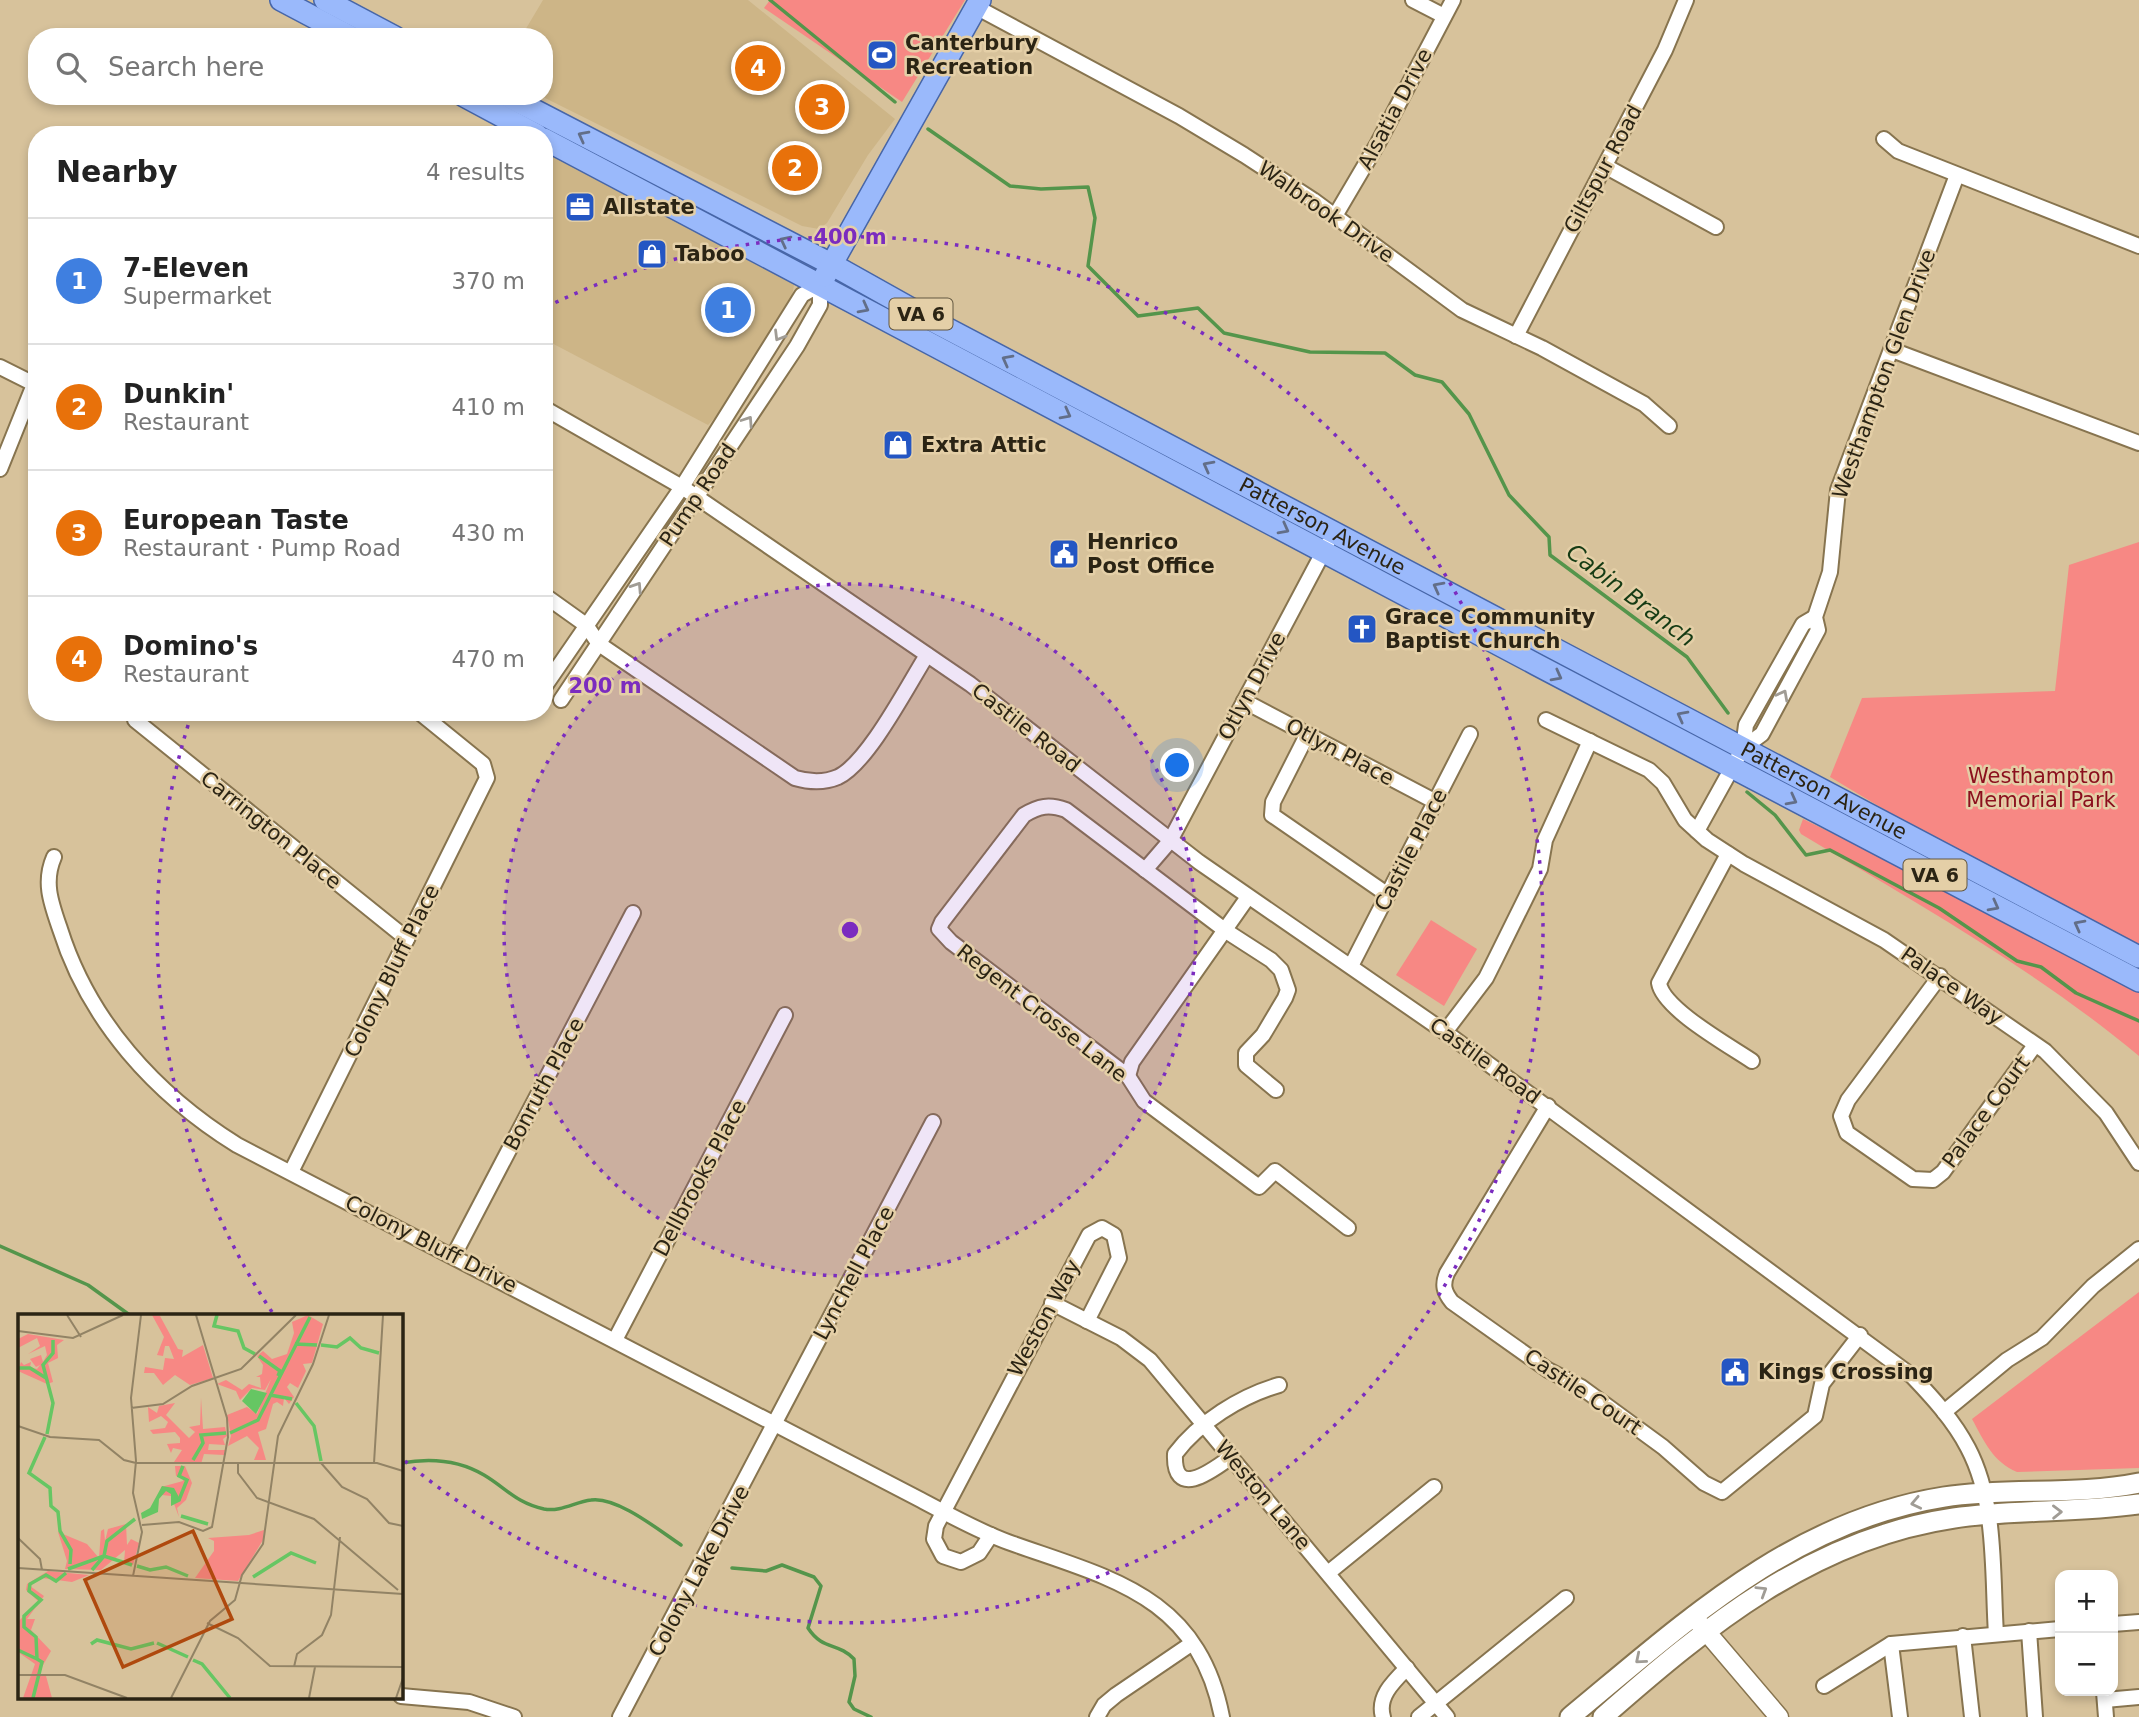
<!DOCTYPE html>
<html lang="en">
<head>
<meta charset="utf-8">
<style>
	body { margin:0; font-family:"DejaVu Sans",sans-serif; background:#f2f2f2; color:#222 }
	.controls { position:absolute; right:21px; bottom:21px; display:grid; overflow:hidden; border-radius:14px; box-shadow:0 4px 10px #0003 }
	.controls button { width:63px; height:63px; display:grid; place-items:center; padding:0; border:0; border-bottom:2px solid #e0e0e0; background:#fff; color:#222; font:35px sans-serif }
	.you { position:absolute; left:1178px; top:766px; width:24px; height:24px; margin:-18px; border:5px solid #fff; border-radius:50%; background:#1a73e8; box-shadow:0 0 0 10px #1a73e833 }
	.badge { display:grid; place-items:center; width:46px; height:46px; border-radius:50%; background:#2456c3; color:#fff; font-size:23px; font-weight:700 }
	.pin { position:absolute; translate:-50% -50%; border:4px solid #fff; box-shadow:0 2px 7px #0006 }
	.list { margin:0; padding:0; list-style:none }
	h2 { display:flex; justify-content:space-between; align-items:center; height:91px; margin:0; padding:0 28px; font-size:30px }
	h2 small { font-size:23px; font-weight:400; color:#767676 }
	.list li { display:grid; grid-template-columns:46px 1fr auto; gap:21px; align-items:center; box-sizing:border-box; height:126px; padding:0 28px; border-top:2px solid #e0e0e0 }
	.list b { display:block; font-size:26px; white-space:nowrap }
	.list p { margin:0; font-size:23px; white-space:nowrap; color:#767676 }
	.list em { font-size:23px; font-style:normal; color:#767676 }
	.icon { flex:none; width:38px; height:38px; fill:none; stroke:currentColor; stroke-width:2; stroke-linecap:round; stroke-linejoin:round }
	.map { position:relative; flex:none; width:2139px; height:1717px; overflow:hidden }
	.search { position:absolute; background:#fff; box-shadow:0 4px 10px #0003; left:28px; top:28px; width:525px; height:77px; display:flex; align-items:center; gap:18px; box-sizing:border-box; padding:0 24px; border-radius:28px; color:#767676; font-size:26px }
	.panel { position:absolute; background:#fff; box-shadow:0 4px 10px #0003; left:28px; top:126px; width:525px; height:595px; border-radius:28px }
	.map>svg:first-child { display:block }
	.built { fill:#cdb587 }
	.green { fill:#f78884 }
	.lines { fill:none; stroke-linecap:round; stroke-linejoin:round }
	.stream { stroke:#54954b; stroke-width:3.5 }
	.minor-casing { stroke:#87744f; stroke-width:18 }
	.tertiary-casing { stroke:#87744f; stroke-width:21 }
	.secondary-casing { stroke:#87744f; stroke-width:23 }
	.primary-casing { stroke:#4766a8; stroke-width:24 }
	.minor { stroke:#fff; stroke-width:14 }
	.tertiary { stroke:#fff; stroke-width:18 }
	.secondary { stroke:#fff; stroke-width:19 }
	.primary { stroke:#9ab9fb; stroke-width:21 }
	.oneway { stroke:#626e88 }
	.oneway2 { stroke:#a09c95 }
	.ring { fill:none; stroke:#7b2cbf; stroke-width:3.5; stroke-dasharray:3.5 7 }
	.labels { text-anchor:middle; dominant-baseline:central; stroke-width:5; stroke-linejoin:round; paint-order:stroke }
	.shield { fill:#e4cfa7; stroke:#625740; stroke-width:2 }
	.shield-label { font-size:19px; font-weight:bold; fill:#2b2414 }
	.poi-label { font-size:21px; font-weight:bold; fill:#2b2414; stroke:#e4cfa7; text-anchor:start }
	.street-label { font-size:21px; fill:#2b2414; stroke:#e4cfa7 }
	.park-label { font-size:21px; fill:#8b0f1d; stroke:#e4cfa7 }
	.water-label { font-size:23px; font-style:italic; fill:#153b14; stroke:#e4cfa7 }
	.inset-river { fill:none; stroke:#66c663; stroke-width:3.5 }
	.inset-road { fill:none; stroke:#928365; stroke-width:2 }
	.view { fill:#af490e; fill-opacity:0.15; stroke:#af490e; stroke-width:3.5 }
	.inset-edge { fill:none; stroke:#2b2414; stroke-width:3.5 }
	.centre { fill:#7b2cbf; stroke:#e4cfa7; stroke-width:3.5 }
	.ring-label { font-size:21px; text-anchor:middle; font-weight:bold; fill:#7b2cbf; stroke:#e4cfa7; stroke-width:5; stroke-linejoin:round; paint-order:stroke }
</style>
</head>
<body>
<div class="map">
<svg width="2139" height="1717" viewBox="0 0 2139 1717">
	<rect width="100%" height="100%" fill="#d7c29b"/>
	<g class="built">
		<path d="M543,0H748L895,119L868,155L827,223L819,229L802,226L541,96H544V37H521Z"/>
		<path d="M544,139L794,285L788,319L752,377L708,425L544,339Z"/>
	</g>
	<g class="green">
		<path d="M770,0H965L902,102L764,8Z"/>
		<path d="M2139,542V950L1967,859L1830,777L1862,698L2055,691L2069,565Z"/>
		<path d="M1803,819L1941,886L2139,992V1056C2036,970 1916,903 1801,834L1799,830Z"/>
		<path d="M1431,920L1477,949L1444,1006L1396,975Z"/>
		<path d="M2139,1292V1468L2017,1472C1993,1462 1984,1441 1972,1419Z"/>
	</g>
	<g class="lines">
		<g class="stream">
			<path d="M770,0L895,102"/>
			<path d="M928,129L1010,186L1041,189L1088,187L1095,218L1088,266L1138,316L1198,308L1224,333L1310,352L1385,353L1415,375L1442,382L1469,414L1509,495L1549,537L1550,555L1687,657L1728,713"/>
			<path d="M1747,792L1775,815L1806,855L1830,850L1939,908L2017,961L2041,967L2076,993L2139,1021"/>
			<path d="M0,1246L88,1285L131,1316"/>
			<path d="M401,1463C429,1458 459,1460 484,1475C506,1488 516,1503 544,1509C561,1512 575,1502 591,1500C617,1496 660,1531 681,1545"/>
			<path d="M732,1568L766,1571L782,1565L814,1577L821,1586L808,1628C823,1651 838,1642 854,1659L855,1676L849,1702L854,1709L871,1717"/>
		</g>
		<g class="minor-casing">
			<g id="minor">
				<path d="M1413,0L1444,16"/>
				<path d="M976,7L1179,116L1244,155L1313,200L1462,310L1542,348L1644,404L1669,426"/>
				<path d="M1884,139L1898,151L2139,246"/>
				<path d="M1605,166L1716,227"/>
				<path d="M1335,216L1378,143L1453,0"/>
				<path d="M1516,336L1665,50L1686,0"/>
				<path d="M1892,350L2139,443"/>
				<path d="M0,367L34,384"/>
				<path d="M544,408L682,487L970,684L1199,862L1445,1032L1912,1376C1933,1398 1954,1421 1968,1448C1997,1503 1992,1573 1996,1634"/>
				<path d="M0,469L37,377"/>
				<path d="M544,595L586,625L599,644L795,778C809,782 824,783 838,777C868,763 908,685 927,655"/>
				<path d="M545,686L682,487L802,295L820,285V305L797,346L561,700"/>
				<path d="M1244,701L1436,802"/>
				<path d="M135,720L407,939"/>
				<path d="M1546,720L1649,770L1663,783L1685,820L1707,840L1744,864L1884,940L2045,1051L2106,1113L2139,1163"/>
				<path d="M1307,735L1273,802L1272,815L1388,895"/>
				<path d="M1743,748L1762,734L1818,630L1815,617L1830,572L1838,490L1957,175"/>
				<path d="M1697,831L1743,748L1746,725L1803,624L1815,617"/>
				<path d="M1728,854L1659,983C1663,1009 1730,1046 1752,1061"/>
				<path d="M54,857C43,882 51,903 60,929C89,1021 155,1094 237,1145L921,1500C949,1515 978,1531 1008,1542C1108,1578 1198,1594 1222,1717"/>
				<path d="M1145,870L1170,841L1327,545"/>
				<path d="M1351,966L1470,734"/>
				<path d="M1940,976L1848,1100L1841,1116L1847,1133L1913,1179L1933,1180L1943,1172L2035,1045"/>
				<path d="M1445,1032L1486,978L1496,958L1540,869L1545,840L1590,741"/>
				<path d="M1128,1076L1132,1062L1248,897"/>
				<path d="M1276,1090L1246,1065V1053L1263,1035L1285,998L1288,990L1281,970L1271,960L1226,931L1066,810C1049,804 1039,806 1024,815L942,922L939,929L951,942L1128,1076L1144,1101L1259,1187L1275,1171L1348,1228"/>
				<path d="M1548,1106L1447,1273C1442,1285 1444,1292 1452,1302L1548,1370L1581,1387L1663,1447L1704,1483L1722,1492L1815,1416L1822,1384L1860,1335"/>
				<path d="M291,1172L487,778L483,764L419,712"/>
				<path d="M454,1255L633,913"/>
				<path d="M1052,1303L1121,1338L1150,1360L1447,1717"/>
				<path d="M615,1340L785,1015"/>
				<path d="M1944,1412L2007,1360L2042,1338L2093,1286L2139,1249"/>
				<path d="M1231,1457C1213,1470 1173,1501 1175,1454C1199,1422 1241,1396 1279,1385"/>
				<path d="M991,1535L979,1553L961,1562L943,1556L934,1539L936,1526L1089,1235L1102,1228L1114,1235L1119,1258L1087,1321"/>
				<path d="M1328,1573L1434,1487"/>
				<path d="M2113,1624L2139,1622"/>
				<path d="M2029,1631L2035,1717"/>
				<path d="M1963,1636L1972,1717"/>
				<path d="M1891,1644L1900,1717"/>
				<path d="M1824,1686L1891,1644L2060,1629"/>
				<path d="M2104,1692L2106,1717"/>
				<path d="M401,1696L469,1702L514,1717"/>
				<path d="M2105,1700L2139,1697"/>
				<path d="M620,1717L933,1122"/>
				<path d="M1097,1717L1104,1705L1116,1695L1191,1644"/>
				<path d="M1383,1717C1377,1697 1393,1682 1407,1668"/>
				<path d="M1419,1717L1566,1598"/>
			</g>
		</g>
		<g class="tertiary-casing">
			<path id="tertiary" d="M1693,1616L1779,1717"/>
		</g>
		<g class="secondary-casing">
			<g id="secondary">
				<path d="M1570,1717C1684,1623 1792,1521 1944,1497C2009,1487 2075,1496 2139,1483"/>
				<path d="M1603,1717C1708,1625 1812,1539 1954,1518C2015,1509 2077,1513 2139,1504"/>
			</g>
		</g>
		<g class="primary-casing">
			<g id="primary">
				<path d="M281,0L351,37"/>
				<path d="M325,0L395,37"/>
				<path d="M464,96L537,135"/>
				<path id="s1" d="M507,96L831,264L931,320L2139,957"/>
				<path d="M544,139C1075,420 1606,703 2139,981"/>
				<path d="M825,276L980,0"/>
			</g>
		</g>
		<use href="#minor" class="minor"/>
		<use href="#tertiary" class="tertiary"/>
		<use href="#secondary" class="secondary"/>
		<use href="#primary" class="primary"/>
	</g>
	<defs><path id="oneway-chevron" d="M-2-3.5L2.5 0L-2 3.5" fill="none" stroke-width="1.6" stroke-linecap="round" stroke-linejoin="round" transform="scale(1.75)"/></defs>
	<g class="oneway">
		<use href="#oneway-chevron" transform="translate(583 136) rotate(-152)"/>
		<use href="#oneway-chevron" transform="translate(785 241) rotate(-153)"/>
		<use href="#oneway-chevron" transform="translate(864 308) rotate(28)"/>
		<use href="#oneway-chevron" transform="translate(1007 360) rotate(-152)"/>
		<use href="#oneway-chevron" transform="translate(1066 414) rotate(28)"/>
		<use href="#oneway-chevron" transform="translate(1208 466) rotate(-152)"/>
		<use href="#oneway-chevron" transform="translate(1284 529) rotate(28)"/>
		<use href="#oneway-chevron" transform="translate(1438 587) rotate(-152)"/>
		<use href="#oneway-chevron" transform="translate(1557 676) rotate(28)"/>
		<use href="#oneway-chevron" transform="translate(1682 716) rotate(-152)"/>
		<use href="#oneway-chevron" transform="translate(1792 800) rotate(28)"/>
		<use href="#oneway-chevron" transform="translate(1994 906) rotate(28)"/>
		<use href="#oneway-chevron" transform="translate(2079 925) rotate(-152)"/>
	</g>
	<g class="oneway2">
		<use href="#oneway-chevron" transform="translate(779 336) rotate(121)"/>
		<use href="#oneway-chevron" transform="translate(748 421) rotate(-56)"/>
		<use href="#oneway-chevron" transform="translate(637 587) rotate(-57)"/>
		<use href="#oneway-chevron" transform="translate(1783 695) rotate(-62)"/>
		<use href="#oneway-chevron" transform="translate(1916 1503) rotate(168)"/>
		<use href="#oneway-chevron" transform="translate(2057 1512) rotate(-1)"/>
		<use href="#oneway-chevron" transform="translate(1762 1591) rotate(-32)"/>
		<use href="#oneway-chevron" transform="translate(1640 1659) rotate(140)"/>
	</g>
	<circle cx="850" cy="930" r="346" fill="#7b2cbf" fill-opacity=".12"/>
	<g class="ring">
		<circle cx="850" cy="930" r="346"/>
		<path d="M272 1312A693 693 0 0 1 191 716M546 307A693 693 0 1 1 405 1461"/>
	</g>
	<defs>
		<g id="stadium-square" transform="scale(1.575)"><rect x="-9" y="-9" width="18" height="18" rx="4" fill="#2456c3" stroke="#e4cfa7"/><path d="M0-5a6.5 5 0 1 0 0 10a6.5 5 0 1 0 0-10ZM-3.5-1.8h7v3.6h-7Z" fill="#fff"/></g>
		<g id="office-square" transform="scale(1.575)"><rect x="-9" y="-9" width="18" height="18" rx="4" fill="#2456c3" stroke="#e4cfa7"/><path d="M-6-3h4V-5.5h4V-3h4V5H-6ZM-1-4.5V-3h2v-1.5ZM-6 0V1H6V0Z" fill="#fff"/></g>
		<g id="shop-square" transform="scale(1.575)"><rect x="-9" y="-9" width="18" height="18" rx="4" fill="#2456c3" stroke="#e4cfa7"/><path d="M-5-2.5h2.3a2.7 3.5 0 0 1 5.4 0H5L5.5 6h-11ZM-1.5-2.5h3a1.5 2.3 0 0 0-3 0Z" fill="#fff"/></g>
		<g id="civic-square" transform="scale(1.575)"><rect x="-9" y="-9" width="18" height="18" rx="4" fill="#2456c3" stroke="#e4cfa7"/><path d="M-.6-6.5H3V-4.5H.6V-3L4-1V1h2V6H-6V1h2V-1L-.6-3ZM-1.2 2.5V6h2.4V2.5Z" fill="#fff"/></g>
		<g id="church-square" transform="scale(1.575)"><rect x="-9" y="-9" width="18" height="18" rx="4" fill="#2456c3" stroke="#e4cfa7"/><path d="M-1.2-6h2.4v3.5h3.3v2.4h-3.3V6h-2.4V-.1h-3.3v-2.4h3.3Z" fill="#fff"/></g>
	</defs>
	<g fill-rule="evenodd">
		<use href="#stadium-square" x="882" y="55"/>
		<use href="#office-square" x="580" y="207"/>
		<use href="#shop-square" x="652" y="254"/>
		<use href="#shop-square" x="898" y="445"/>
		<use href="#civic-square" x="1064" y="554"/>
		<use href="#church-square" x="1362" y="629"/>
		<use href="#civic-square" x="1735" y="1372"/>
	</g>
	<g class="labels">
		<g class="shield">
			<rect x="889.5" y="298.5" width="63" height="31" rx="5"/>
			<rect x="1903.5" y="859.5" width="63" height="31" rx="5"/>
		</g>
		<g class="shield-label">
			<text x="921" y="314">VA 6</text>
			<text x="1935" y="875">VA 6</text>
		</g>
		<g class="poi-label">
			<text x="905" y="43">Canterbury<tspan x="905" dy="24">Recreation</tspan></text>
			<text x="603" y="207">Allstate</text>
			<text x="675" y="254">Taboo</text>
			<text x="921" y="445">Extra Attic</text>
			<text x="1087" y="542">Henrico<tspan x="1087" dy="24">Post Office</tspan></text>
			<text x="1385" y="617">Grace Community<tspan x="1385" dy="24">Baptist Church</tspan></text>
			<text x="1758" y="1372">Kings Crossing</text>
		</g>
		<g class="street-label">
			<text transform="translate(1395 109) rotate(-62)">Alsatia Drive</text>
			<text transform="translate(1603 169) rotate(-62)">Giltspur Road</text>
			<text transform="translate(1326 212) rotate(35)">Walbrook Drive</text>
			<text transform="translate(1884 374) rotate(-70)">Westhampton Glen Drive</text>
			<text transform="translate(698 495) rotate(-56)">Pump Road</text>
			<text stroke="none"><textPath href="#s1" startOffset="922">Patterson Avenue</textPath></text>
			<text transform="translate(1252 686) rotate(-62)">Otlyn Drive</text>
			<text transform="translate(1026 728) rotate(38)">Castile Road</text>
			<text transform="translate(1340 752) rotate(28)">Otlyn Place</text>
			<text stroke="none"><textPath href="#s1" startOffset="1489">Patterson Avenue</textPath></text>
			<text transform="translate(271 830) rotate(39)">Carrington Place</text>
			<text transform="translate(1411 850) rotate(-63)">Castile Place</text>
			<text transform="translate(392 971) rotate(-64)">Colony Bluff Place</text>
			<text transform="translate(1952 986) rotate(35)">Palace Way</text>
			<text transform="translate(1042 1013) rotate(38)">Regent Crosse Lane</text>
			<text transform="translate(1485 1061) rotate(36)">Castile Road</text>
			<text transform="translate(544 1084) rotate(-62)">Bonruth Place</text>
			<text transform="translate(1986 1112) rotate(-54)">Palace Court</text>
			<text transform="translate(700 1178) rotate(-62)">Dellbrooks Place</text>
			<text transform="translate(431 1244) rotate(27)">Colony Bluff Drive</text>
			<text transform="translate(854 1273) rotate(-62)">Lynchell Place</text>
			<text transform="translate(1044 1318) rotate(-62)">Weston Way</text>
			<text transform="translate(1583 1392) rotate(34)">Castile Court</text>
			<text transform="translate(1263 1495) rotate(50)">Weston Lane</text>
			<text transform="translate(699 1571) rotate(-62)">Colony Lake Drive</text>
		</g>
		<g class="park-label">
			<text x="2041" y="776">Westhampton<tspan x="2041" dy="24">Memorial Park</tspan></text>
		</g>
		<g class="water-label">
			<text transform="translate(1631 595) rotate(37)">Cabin Branch</text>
		</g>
	</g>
	<g transform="translate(18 1314)">
		<rect width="385" height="385" fill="#d7c29b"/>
		<path d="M134,1L142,2L160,35L165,36L164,43L185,31L195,64L172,71L157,61L145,71L136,59H126L127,53L145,56L147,44L156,45L151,32H147L145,42L139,41L146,23ZM290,1L305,10L294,49L285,50L288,57L280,74L272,69L269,73L276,83L271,90L266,84L265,92L259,88L255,90L248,115L240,118L248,146H236L241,134L229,122L210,132L213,122L209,101L229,93L239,100L253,65L247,76L234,74L222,86L218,77L199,70L208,66L224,76L231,70L243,74L242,63H238L244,60L245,51L239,42L245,37L254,45L269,40L276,19L274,8ZM10,20L46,26L39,31L40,44L30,49L35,68L29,70L0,57L3,48L6,51L13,48L12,53L19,55L22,51L18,53L12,45L23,41L25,48L29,41L27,32L10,40L22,32L19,24L0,34V25ZM183,84L185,115L207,113L209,122L205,125L207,131L191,130L190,136H207L206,141L186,140L183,150L156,148L164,136L155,134L153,139L149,130L162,129V124L157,118L135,120L132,116L147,114L150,108L143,102L131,108L130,93L139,99L141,92L157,89L148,101L171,124L177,118L171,113L182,111ZM157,152H167L174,169L168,186L159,194L161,203L153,182L144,181L143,173L165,167L164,162H158ZM108,210L109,231L113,225L121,229L115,251L106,249L107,236L83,256L47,255L49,247L40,218L69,230L81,244L83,217L86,215L87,227L90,215ZM246,216L245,226L220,267L177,264L196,237V227L190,224L231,221ZM30,257L71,261L54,268L24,264L12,272L26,282L9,305H17L13,316L33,337L20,360L28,362L34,384H5L17,350L0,338V308L20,287L8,276L9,270Z" fill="#f78884"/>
		<path d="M233,75L249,79L238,100L224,87ZM144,172L156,174L163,187L153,192V180L148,177L141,185L140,198L124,205L123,199L132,194Z" fill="#66c663"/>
		<path class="inset-river" d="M199,1L196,12L220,17L226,34L237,40M277,30L299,31M303,31L319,33L332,24L343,34L361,39M241,42L262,57L260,62M0,54H12L28,64M252,81L274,85M278,89L296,112L303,147M212,119L240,106L292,3M29,120L35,89L25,51L35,39V26M27,123L11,159L32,174L33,192L40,198L42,217L53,236L52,250M175,146L185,129L183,121L208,119M161,186L169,166L161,162L165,152M163,202L190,210M119,252L132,256L148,253L170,262M50,255L86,242L89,227L117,205M74,256L86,242L114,251M235,263L273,239L298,249M139,329L170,343M73,330L79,326L113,335L136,329M0,336L19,345L18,323L6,313V302L23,286L11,277L12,270L28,261L38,267L48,259M175,346L184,350L212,384M15,384L24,348L19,345"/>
		<path class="inset-road" d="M49,1L63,23M178,1L209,104L210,124M0,17L55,24L105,1M113,94L145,90L174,72L223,55L278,1M0,112L32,123L81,126L106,146L118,149M118,149H359L385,157M303,149L324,173L349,185L371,209L385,212M356,149L365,1M220,150V159L239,184L296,205L380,276M124,211L161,208L185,217L194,213L210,123M0,224L22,245L24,256M0,254L385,280M115,262L124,218L115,179L118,147L113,84L123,1M189,309L220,324L252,352L385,353M276,353L279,340L304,321L313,301L322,223M0,361H47L109,384M153,384L192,307L217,286L224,261L245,230L260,122L295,50L311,1M291,384L297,353M378,384L385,364"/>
		<path class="view" d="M175,217L214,305L105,353L67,266Z"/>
		<rect width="385" height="385" class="inset-edge"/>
	</g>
	<circle cx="850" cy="930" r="10" class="centre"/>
	<g class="ring-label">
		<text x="850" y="244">400 m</text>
		<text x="605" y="693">200 m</text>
	</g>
</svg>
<div class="controls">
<button>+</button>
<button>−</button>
</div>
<div class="you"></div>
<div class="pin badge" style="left:728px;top:310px;background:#3f7fe0">1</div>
<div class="pin badge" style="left:795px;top:168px;background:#e8710a">2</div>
<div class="pin badge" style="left:822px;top:107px;background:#e8710a">3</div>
<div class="pin badge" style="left:758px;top:68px;background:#e8710a">4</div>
<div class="search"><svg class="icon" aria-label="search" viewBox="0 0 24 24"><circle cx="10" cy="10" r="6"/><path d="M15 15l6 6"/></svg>Search here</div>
<section class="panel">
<h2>Nearby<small>4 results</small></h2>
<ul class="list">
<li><span class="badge" style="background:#3f7fe0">1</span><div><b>7-Eleven</b><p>Supermarket</p></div><em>370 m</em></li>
<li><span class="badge" style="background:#e8710a">2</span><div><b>Dunkin'</b><p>Restaurant</p></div><em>410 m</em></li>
<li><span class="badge" style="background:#e8710a">3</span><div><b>European Taste</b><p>Restaurant · Pump Road</p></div><em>430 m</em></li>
<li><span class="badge" style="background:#e8710a">4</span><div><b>Domino's</b><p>Restaurant</p></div><em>470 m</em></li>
</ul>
</section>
</div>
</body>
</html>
